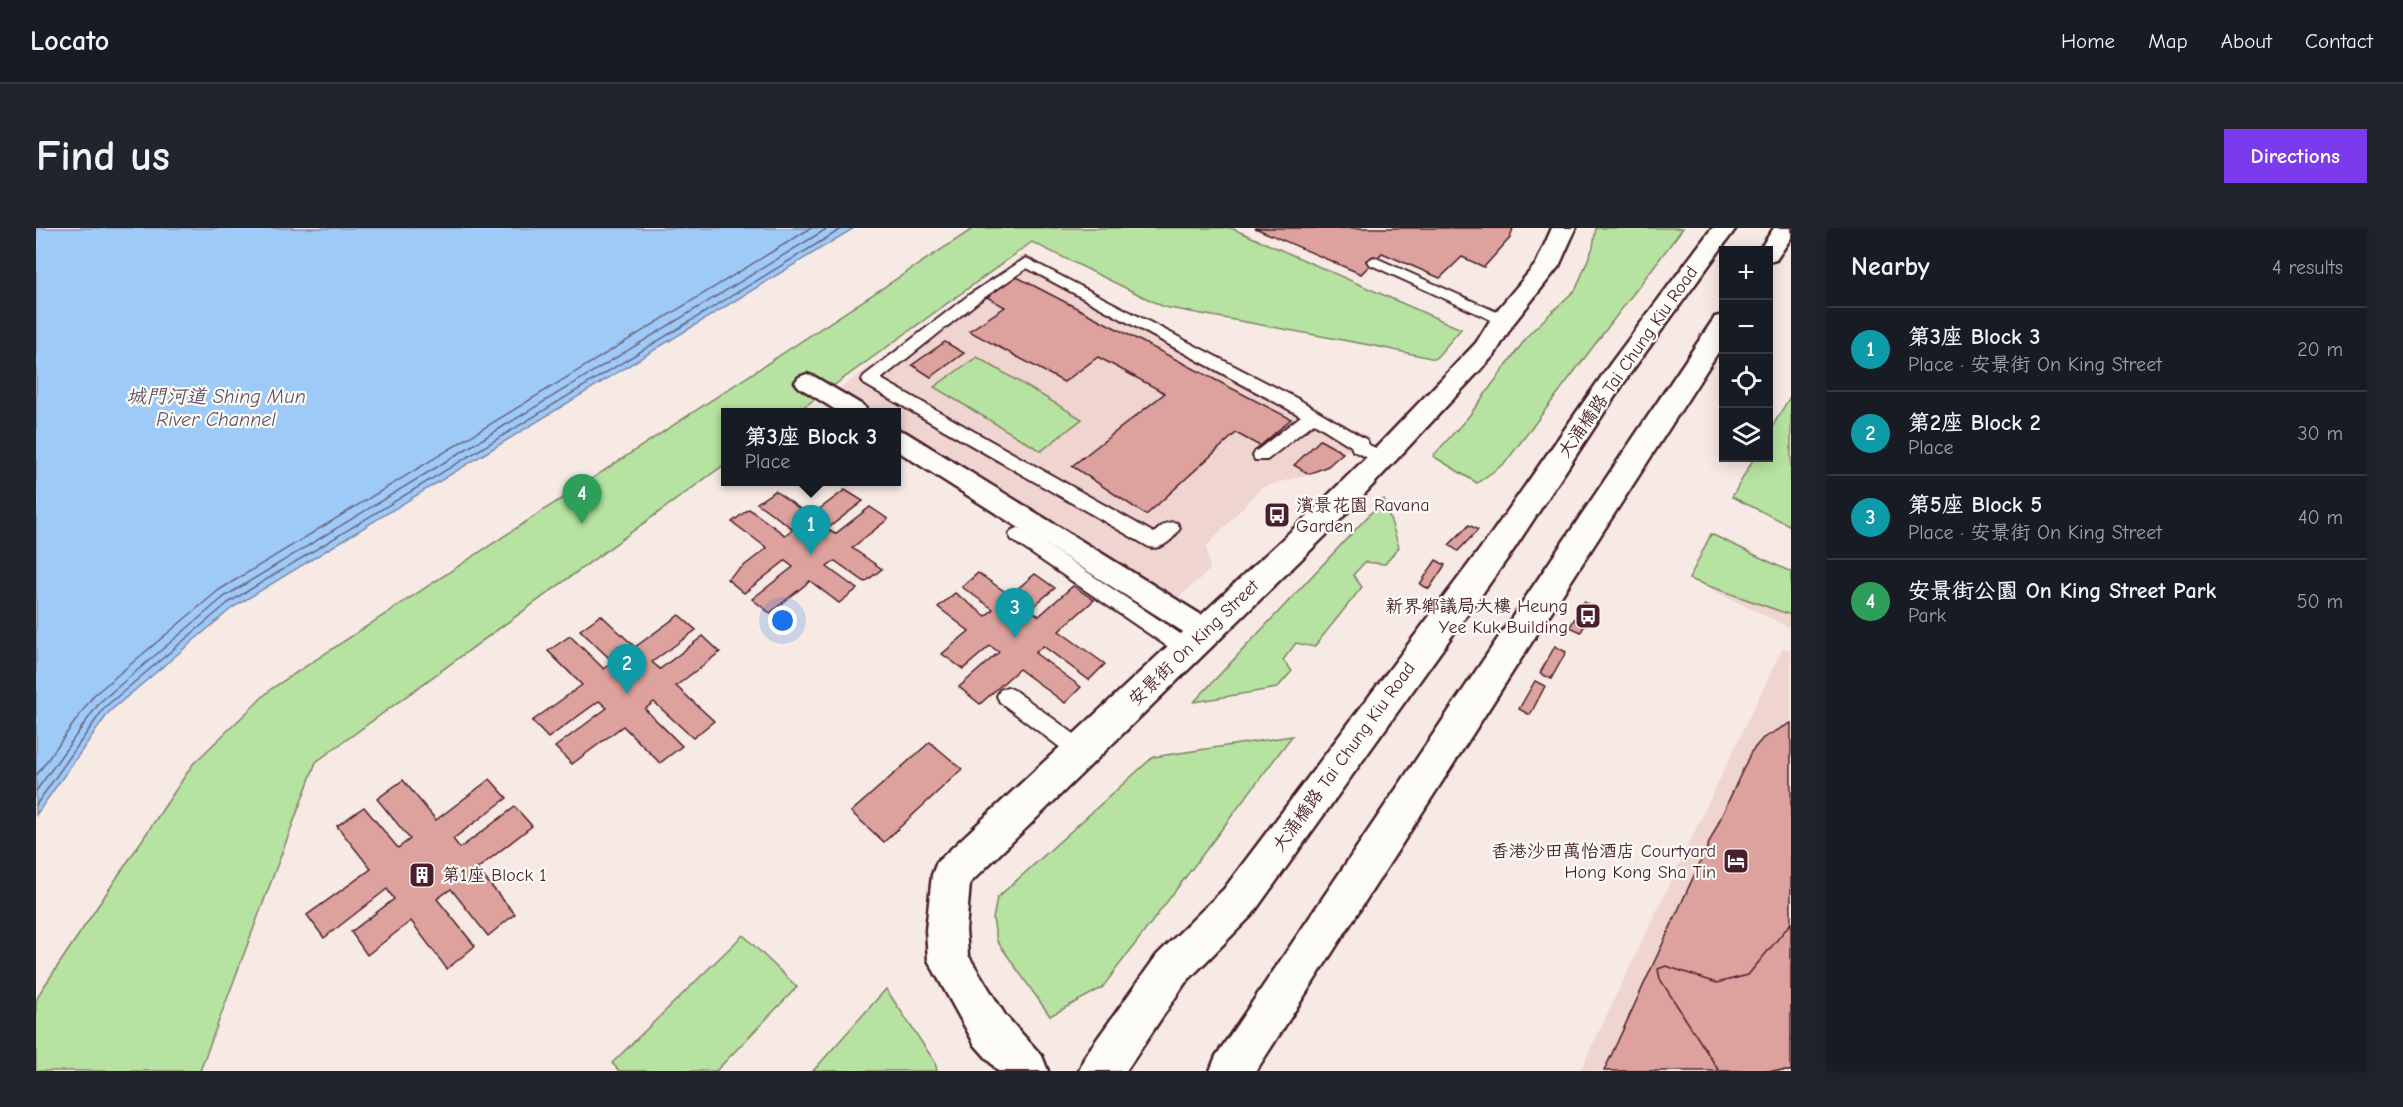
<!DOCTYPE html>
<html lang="en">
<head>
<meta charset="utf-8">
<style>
	body { margin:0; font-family:"Comic Neue","LXGW WenKai TC",sans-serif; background:#20242c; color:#f1f3f6 }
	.controls { position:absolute; right:18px; top:18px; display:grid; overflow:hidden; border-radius:0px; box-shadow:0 3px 15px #0003 }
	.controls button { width:54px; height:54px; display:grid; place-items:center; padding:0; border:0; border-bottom:2px solid #363941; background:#171b24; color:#f1f3f6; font:30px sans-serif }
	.you { position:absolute; left:747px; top:393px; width:21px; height:21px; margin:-15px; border:4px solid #fff; border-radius:50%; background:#1a73e8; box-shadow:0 0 0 9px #1a73e833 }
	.badge { display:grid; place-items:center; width:39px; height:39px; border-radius:50%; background:#7c3aed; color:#fff; font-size:20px; font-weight:700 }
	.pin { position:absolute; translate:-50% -50px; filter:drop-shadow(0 2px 3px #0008) }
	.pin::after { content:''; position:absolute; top:32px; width:21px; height:18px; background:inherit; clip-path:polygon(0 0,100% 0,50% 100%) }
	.popup { position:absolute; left:685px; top:180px; width:180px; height:78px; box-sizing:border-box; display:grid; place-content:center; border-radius:0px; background:#171b24; filter:drop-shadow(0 2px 4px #0005); font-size:20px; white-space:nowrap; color:#9ea1a6 }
	.popup b { font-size:22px; color:#f1f3f6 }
	.popup::after { content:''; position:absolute; left:50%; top:100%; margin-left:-12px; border:12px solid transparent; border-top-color:#171b24 }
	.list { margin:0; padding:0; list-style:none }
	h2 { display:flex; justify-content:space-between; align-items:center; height:78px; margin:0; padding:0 24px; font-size:26px }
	h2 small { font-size:20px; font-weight:400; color:#9ea1a6 }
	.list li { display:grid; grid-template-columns:39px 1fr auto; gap:18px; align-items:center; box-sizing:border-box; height:84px; padding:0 24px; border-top:2px solid #363941 }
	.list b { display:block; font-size:22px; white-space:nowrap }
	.list p { margin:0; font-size:20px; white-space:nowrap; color:#9ea1a6 }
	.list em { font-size:20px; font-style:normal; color:#9ea1a6 }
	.icon { flex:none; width:33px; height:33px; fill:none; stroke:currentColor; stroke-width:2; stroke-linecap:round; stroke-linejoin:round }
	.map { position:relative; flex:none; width:1755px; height:843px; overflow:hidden; border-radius:0px }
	header { display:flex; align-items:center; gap:36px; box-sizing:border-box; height:84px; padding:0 30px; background:#171b24; border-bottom:2px solid #363941 }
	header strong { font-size:28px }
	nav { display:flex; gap:33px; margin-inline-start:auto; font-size:21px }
	.intro { display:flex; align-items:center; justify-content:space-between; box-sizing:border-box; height:144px; padding:0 36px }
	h1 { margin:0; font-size:42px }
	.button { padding:15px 27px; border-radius:0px; background:#7c3aed; color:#fff; font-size:21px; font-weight:700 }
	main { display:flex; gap:36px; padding:0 36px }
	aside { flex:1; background:#171b24; border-radius:0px; box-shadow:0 3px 15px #0003 }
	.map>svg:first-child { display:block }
	.built { fill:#efd4cf }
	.green { fill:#b6e3a1; stroke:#808166; stroke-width:1.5 }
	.water { fill:#9ecaf8; stroke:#7c86a6; stroke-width:1.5 }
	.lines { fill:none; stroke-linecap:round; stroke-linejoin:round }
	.shore { stroke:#6c637d; stroke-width:1.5 }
	.building { fill:#dda29d; stroke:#4a1f2b; stroke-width:1.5 }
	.service-casing { stroke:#4a1f2b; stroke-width:4 }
	.pedestrian-casing { stroke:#4a1f2b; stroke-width:5 }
	.minor-casing { stroke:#4a1f2b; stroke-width:5 }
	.primary-casing { stroke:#4a1f2b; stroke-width:5 }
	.service { fill:#fdfcf7; fill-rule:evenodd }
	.pedestrian { fill:#fdfcf7; fill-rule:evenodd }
	.minor { fill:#fdfcf7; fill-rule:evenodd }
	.primary { fill:#fdfcf7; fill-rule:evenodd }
	.labels { text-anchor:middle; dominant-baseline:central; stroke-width:4.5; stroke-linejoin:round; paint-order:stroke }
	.street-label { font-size:18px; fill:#4a1f2b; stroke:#fdfcf7 }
	.poi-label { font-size:18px; fill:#4a1f2b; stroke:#fdfcf7; text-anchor:start }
	.water-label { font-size:20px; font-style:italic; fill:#635268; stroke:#fdfcf7 }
</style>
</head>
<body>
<header>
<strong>Locato</strong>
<nav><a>Home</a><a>Map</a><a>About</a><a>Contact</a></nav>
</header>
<div class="intro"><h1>Find us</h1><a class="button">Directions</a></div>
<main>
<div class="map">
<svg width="1755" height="843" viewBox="0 0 1755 843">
	<rect width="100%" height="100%" fill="#f7eae5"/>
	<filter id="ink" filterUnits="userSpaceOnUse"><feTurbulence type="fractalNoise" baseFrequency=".0167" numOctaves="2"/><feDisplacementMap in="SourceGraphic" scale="12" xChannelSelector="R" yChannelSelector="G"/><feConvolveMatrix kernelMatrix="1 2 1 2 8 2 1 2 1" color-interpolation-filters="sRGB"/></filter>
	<g filter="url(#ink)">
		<g class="built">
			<path d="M988,27L1332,208L1325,216L1307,225L1292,238L1273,246L1226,259L1170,319L1174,342L1134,377L861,200L860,184H837L802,162Z"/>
			<path d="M1653,351L1755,387V400Z"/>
			<path d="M1747,419L1755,423V843H1544Z"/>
		</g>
		<g class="green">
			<path d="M938,0H1195L1425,101L1399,131L1344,119L1128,79L996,14L761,184H690L689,236L280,534L164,843H0V773L5,763L157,536L235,461Z"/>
			<path d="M1560,0H1647L1469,235L1441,255L1397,228L1433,188L1494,105L1540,61L1557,19Z"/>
			<path d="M941,129L1046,191L1005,223L898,159Z"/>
			<path d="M1755,167V298L1696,269L1718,230H1732L1733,204Z"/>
			<path d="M1348,271L1363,319L1349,336L1329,334L1317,347L1326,359L1278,419L1260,415L1247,432L1256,443L1241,460L1158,474Z"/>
			<path d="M1675,306L1755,344V387L1653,351Z"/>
			<path d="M1256,508L1066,760L1014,788L961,713L957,691L961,670L1117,529Z"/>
			<path d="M707,707L761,759L680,843H583L576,835Z"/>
			<path d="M850,761L899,834L901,843H777Z"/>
		</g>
		<path class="water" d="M0,0H818L196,380L73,484L0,587Z"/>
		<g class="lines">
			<g class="shore">
				<path d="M0,548L58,467L183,362L775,0"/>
				<path d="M0,563L64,474L188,369L792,0"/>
				<path d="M0,577L69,479L192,375L807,0"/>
			</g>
		</g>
		<g class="building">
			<path d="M1219,0H1477L1474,10L1448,39L1426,29L1404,50L1346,25L1325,46Z"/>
			<path d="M979,48L1255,191L1224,218L1200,205L1110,287L1036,238L1129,165L1062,129L1028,154L933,103L969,79L949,68Z"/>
			<path d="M909,114L928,125L895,149L876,137Z"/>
			<path d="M1284,212L1307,225L1292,238L1273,246L1258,237Z"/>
			<path d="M809,262L827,273L791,301L799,306L834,279L852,291L816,320L846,341L829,354L799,333L791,339L821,361L803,375L774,353L734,385L716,371L757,339L749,333L708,365L691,351L731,320L696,294L713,281L749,307L757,301L721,275L739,263L774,288Z"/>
			<path d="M1433,297L1442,302L1422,323L1413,317Z"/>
			<path d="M1400,332L1409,337L1393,361L1384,356Z"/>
			<path d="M942,345L974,367L999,346L1019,360L994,381L1003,388L1037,358L1058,372L1023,403L1069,436L1053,452L1007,418L999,425L1045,459L1029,475L983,441L944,476L923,459L963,424L954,418L927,441L906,426L933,403L902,379L919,365L950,388L957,381L926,359Z"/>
			<path d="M1548,374L1558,379L1545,404L1534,399Z"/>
			<path d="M565,387L599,419L643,387L660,402L616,434L624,441L667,408L684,424L640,458L678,493L657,510L618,474L609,481L646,518L624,535L587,498L536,536L519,519L571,480L563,473L512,510L496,493L546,457L512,423L534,408L568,441L577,434L544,402Z"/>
			<path d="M1519,418L1530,424L1515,451L1504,445Z"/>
			<path d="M1499,453L1509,458L1494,487L1483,481Z"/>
			<path d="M1755,495V843H1568L1715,524L1727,510Z"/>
			<path d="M894,514L926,541L848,614L815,584Z"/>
			<path d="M454,551L471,570L417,611L424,620L479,579L496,598L441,641L479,686L452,708L415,661L401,671L439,718L411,741L375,693L331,727L315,704L358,671L351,661L288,710L271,687L335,641L301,598L328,579L362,620L374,611L341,571L367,552L400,592Z"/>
			<path d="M1755,695V843H1683L1624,751L1622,741L1630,738L1681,755L1712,747Z"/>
		</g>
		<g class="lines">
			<g class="service-casing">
				<g id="service">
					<path d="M1338,29L1472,89L1474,92L1472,95H1462L1333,36L1331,33Z"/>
					<path d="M990,30L1262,171L1331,212L1333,217L1353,226L1355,230L1353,234H1341L1317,223L1315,218L1278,195L1231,232H1219L1217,228L1219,224L1265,188L991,40L943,73L845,151L1118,305C1126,298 1131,292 1141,295L1144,300C1138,311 1125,323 1113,319L828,156L826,152L828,148L933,67Z"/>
					<path d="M982,300L988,302L1158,415L1161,421L1158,427L1151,429L1144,427L976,312L973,307L976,302Z"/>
					<path d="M971,459L978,462L1052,516L1055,523L1052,530L1045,532L1038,530L964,474L961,468L964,462Z"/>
				</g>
			</g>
			<g class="pedestrian-casing">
				<g id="pedestrian">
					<path d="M771,146L779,149L828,178L832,184H803L763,159L759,154L763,149Z"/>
					<path d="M860,202L869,204L1180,396L1184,404L1180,412L1170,415L1160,412L860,222Z"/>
				</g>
			</g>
			<g class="minor-casing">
				<path id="minor" d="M1516,0H1540L1523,38L1477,96L1459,126L1290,307L934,655L930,702L932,727L969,787L1006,828L1012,843H962L939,817L892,732L890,702L896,647L901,634L1268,291L1337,223L1440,115L1458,86L1500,36Z"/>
			</g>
			<g class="primary-casing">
				<g id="primary">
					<path d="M1676,0H1700L1593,147L1476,324L1216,687L1149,755L1090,843H1043L1049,828L1121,727L1188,661L1454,308L1575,135Z"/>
					<path d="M1738,0H1755V10L1740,32L1732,34V22H1723Z"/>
					<path d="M1688,87V115L1220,843H1174L1180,828L1679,89Z"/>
				</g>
			</g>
			<use href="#service" class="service"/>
			<use href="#pedestrian" class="pedestrian"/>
			<use href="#minor" class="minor"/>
			<use href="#primary" class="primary"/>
		</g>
	</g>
	<defs>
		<g id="bus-square" transform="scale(1.35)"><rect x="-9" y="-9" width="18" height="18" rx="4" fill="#4a1f2b" stroke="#fdfcf7"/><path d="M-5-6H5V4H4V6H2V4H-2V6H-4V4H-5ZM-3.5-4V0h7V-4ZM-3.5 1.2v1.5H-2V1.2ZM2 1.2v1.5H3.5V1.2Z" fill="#fff"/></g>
		<g id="hotel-square" transform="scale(1.35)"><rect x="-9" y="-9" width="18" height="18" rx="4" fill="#4a1f2b" stroke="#fdfcf7"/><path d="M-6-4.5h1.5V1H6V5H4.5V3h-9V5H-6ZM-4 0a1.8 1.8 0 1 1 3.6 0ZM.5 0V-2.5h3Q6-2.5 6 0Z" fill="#fff"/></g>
		<g id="building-square" transform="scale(1.35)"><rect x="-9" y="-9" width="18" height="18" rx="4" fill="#4a1f2b" stroke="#fdfcf7"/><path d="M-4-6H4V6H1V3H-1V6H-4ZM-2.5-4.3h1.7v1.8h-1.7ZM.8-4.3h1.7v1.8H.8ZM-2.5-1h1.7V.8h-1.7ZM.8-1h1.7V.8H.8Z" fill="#fff"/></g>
	</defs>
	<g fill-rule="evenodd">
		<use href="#bus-square" x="1241" y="287"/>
		<use href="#bus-square" x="1552" y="388"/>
		<use href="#hotel-square" x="1700" y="633"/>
		<use href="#building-square" x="386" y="647"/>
	</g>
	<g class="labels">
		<g class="street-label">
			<text transform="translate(1592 134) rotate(-55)">大涌橋路 Tai Chung Kiu Road</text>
			<text transform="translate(1158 415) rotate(-44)">安景街 On King Street</text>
			<text transform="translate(1308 529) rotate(-54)">大涌橋路 Tai Chung Kiu Road</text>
		</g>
		<g class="poi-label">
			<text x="1260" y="277">濱景花園 Ravana<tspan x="1260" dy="21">Garden</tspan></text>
			<text x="1532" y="378" text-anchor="end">新界鄉議局大樓 Heung<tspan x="1532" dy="21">Yee Kuk Building</tspan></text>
			<text x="1680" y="623" text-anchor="end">香港沙田萬怡酒店 Courtyard<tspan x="1680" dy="21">Hong Kong Sha Tin</tspan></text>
			<text x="406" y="647">第1座 Block 1</text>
		</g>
		<g class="water-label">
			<text x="180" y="168">城門河道 Shing Mun<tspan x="180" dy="23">River Channel</tspan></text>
		</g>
	</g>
</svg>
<div class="controls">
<button>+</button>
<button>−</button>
<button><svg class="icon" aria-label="locate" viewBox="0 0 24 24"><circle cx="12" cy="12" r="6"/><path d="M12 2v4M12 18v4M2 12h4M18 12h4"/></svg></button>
<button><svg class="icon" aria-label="layers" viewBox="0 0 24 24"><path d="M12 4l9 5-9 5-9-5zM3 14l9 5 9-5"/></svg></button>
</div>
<div class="you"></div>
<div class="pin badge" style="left:775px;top:327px;background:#0f9aa8">1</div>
<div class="popup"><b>第3座 Block 3</b>Place</div>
<div class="pin badge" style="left:591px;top:466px;background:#0f9aa8">2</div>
<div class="pin badge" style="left:979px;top:410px;background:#0f9aa8">3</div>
<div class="pin badge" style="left:546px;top:296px;background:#2e9e5b">4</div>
</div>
<aside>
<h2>Nearby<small>4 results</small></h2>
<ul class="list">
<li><span class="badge" style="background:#0f9aa8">1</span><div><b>第3座 Block 3</b><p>Place · 安景街 On King Street</p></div><em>20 m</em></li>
<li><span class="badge" style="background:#0f9aa8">2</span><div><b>第2座 Block 2</b><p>Place</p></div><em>30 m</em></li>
<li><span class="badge" style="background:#0f9aa8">3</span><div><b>第5座 Block 5</b><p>Place · 安景街 On King Street</p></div><em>40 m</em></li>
<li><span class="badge" style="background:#2e9e5b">4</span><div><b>安景街公園 On King Street Park</b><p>Park</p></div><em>50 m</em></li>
</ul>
</aside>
</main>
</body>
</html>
